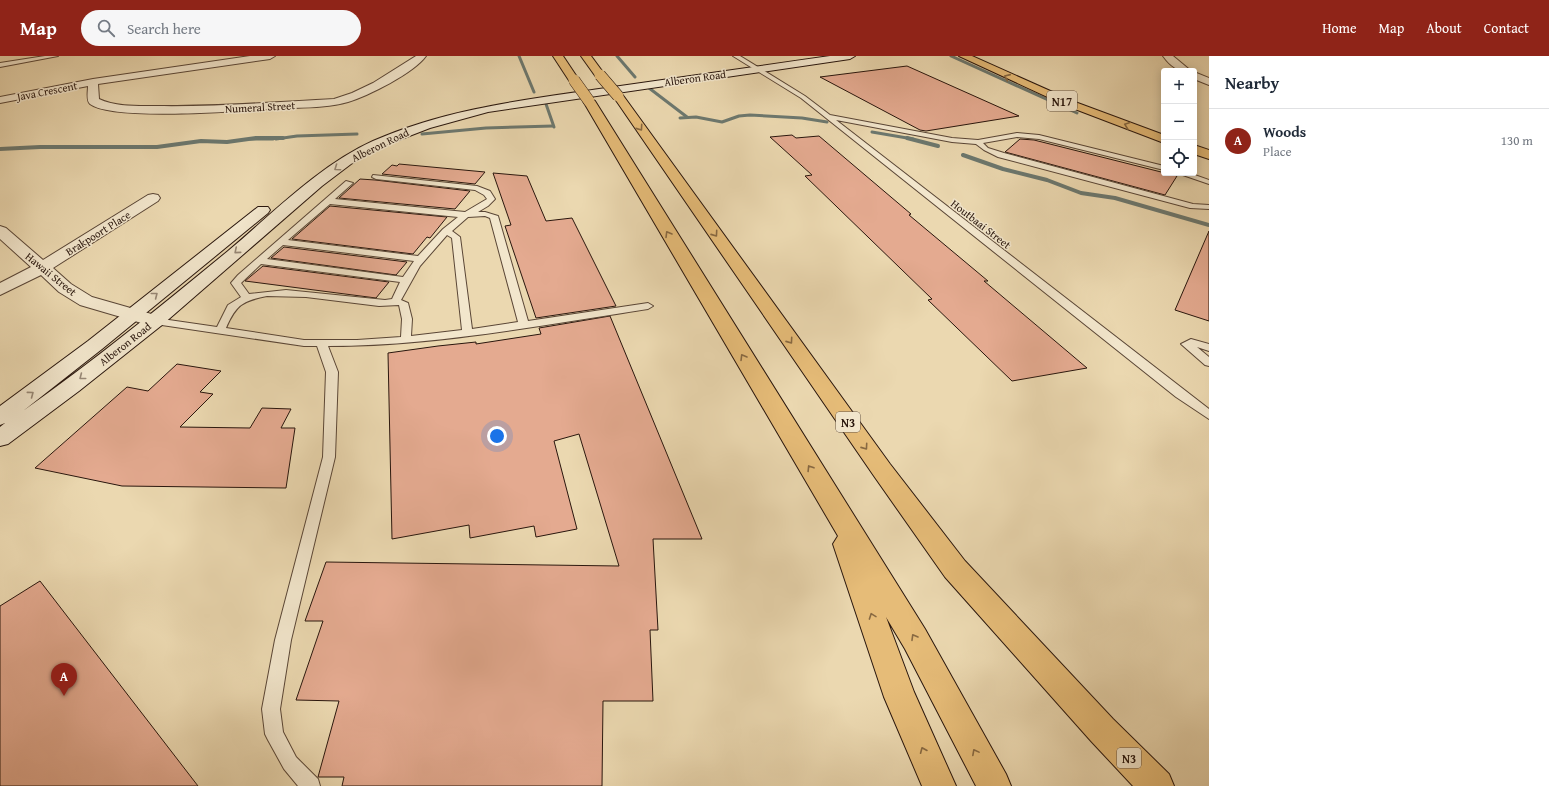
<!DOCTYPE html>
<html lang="en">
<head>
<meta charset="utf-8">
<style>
	body { margin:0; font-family:"Gentium Book Plus",serif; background:#f6f6f7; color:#1f2937 }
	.controls { position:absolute; right:12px; top:12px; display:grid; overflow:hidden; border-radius:4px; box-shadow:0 2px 10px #0003 }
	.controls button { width:36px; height:36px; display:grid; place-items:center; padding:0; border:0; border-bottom:1px solid #e0e1e3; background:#fff; color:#1f2937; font:20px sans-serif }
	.you { position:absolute; left:497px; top:380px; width:14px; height:14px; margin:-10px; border:3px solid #fff; border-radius:50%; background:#1a73e8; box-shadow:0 0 0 6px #1a73e833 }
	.badge { display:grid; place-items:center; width:26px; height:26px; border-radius:50%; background:#8f2418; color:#fff; font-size:13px; font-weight:700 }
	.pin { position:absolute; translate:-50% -33px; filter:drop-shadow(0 1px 2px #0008) }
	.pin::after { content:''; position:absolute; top:21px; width:14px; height:12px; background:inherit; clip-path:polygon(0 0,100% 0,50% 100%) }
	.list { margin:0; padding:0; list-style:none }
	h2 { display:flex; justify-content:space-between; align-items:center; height:52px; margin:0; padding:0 16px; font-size:17px }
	h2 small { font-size:13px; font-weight:400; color:#747a83 }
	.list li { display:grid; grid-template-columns:26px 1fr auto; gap:12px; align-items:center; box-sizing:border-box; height:64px; padding:0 16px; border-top:1px solid #e0e1e3 }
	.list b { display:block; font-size:15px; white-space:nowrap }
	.list p { margin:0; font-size:13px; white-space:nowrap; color:#747a83 }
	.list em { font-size:13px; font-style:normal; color:#747a83 }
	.icon { flex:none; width:22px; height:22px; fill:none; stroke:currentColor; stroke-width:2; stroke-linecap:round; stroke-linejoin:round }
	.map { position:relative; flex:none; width:1209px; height:730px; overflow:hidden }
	header { display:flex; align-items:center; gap:24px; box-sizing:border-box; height:56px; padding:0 20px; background:#8f2418; color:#fff }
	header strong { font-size:19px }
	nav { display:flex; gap:22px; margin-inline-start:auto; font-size:14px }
	.search { width:280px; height:36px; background:#f6f6f7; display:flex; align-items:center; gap:10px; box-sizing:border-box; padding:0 14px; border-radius:22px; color:#747a83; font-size:15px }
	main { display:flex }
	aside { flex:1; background:#fff }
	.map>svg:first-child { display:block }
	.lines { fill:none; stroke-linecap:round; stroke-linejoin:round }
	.stream-far1 { stroke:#6c786f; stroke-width:3 }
	.stream { stroke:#6c786f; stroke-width:4 }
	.building { fill:#e4aa90; stroke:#29160d }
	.lane-casing { stroke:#5a4636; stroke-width:2 }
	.street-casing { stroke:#5a4636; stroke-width:2 }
	.secondary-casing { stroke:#29160d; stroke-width:2 }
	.highway-casing { stroke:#29160d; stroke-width:2 }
	.lane { fill:#f2e6cc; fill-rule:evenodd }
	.street { fill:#f2e6cc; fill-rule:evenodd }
	.secondary { fill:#f2e6cc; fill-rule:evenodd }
	.highway { fill:#e6bc78; fill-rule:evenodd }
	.highway-bridge-casing { stroke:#29160d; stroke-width:12; stroke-linecap:butt }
	.highway-bridge { stroke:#e6bc78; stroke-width:11 }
	.oneway { stroke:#886942 }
	.oneway2 { stroke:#988876 }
	.labels { text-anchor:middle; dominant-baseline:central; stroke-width:3; stroke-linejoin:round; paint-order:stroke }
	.far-street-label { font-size:11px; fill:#29160d; stroke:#f2e6cc }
	.shield { fill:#f2e6cc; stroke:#655446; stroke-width:1 }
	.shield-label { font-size:12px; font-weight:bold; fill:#29160d }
</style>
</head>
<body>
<header>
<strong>Map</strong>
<div class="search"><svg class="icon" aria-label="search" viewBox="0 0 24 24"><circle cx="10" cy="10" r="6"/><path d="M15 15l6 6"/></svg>Search here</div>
<nav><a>Home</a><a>Map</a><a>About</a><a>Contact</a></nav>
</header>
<main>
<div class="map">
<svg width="1209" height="730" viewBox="0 0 1209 730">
	<rect width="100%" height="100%" fill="#ebd8b0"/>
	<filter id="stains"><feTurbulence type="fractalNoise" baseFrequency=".005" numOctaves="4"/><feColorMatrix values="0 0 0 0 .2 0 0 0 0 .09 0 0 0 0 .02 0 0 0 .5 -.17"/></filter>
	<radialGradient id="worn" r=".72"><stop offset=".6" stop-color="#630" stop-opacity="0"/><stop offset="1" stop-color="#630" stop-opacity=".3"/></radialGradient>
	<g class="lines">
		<g class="stream-far1">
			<path d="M519,0L534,36"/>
			<path d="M617,0L635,21"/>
			<path d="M951,0L1077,57"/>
			<path d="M649,32L687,61"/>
			<path d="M546,48L554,71"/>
			<path d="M680,62L696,61L722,66L739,60L750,59L802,62L827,66"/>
			<path d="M872,76L913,83"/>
			<path d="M422,78L486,72L553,70"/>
			<path d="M250,83H273"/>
			<path d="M276,83L297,80L357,78"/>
		</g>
		<g class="stream">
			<path d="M907,82L938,90"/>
			<path d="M0,93L40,91H157L201,85L227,86L256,82H283"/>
			<path d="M963,99L1003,113L1047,124L1081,137L1115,142L1209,169"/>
		</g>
	</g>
	<g class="building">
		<path d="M907,10L1019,60L926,75L920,74L820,21Z"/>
		<path d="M792,79L796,82L819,80L911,158L909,159L988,225H984L1087,312L1012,325L928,244L932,243L805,120L812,119L770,81Z"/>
		<path d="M1020,83L1034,84L1177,120L1165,139L1005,96Z"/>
		<path d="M399,108L485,116L475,128L382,118L392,109L397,110Z"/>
		<path d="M493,117L527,120L546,165L572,162L616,250L536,262L505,170L511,169Z"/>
		<path d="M360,123L375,124L470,135L455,153L339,142Z"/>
		<path d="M330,150L447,161L430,182L427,181L413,198L292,183Z"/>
		<path d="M1209,175V265L1175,254Z"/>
		<path d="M284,191L407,206L396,219L271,202Z"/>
		<path d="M263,210L389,226L376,242L245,225Z"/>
		<path d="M610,260L702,483H653L658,574H650L653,645H603L602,730H342L344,721H318L339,645L296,644L323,565H305L326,506L619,510L579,378L554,385L577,473L536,481L534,470L470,482L469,469L392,483L388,297L438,290L476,286V288L541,278L539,272Z"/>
		<path d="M177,308L221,315L200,336L213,338L180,371L250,372L262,352L291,353L281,372H295L286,432L122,430L35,412L127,331L148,335Z"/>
		<path d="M40,525L198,730H0V550Z"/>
	</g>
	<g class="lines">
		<g class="lane-casing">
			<g id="lane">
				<path d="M45,0H58L0,11V7Z"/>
				<path d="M733,0H740L805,40L830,59L952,82L978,84L1017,77L1039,79L1164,110V114L1039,83L1017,81L983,87L988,92L1004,97L1193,148L1209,149V153L1190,152L998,101L984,94L976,88L952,86L836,64L1209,353V363L1176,341L801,42Z"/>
				<path d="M1177,117H1189L1209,124V128Z"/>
				<path d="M373,119L477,130L490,135L495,143L488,150L478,156H485L498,160L528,265L648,247L653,250L648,253C542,269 436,290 328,290L338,316L335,401L291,584L280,653L283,676L296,701L318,723L320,730H298L284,713L268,684L265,678L262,653L275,584L323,401L326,316L317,290H304L155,268L150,265L155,262L217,271L228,249L241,241L231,227L238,219L346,125L353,127L335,143L465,156L487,143L484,139L475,134L376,123L372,121ZM330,148L458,161L443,173L418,200L288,184ZM485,160L490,162L518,266L472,273L460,181L452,175L468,161ZM447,179L452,182L462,274L411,280L412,263L408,247L401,244L420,210ZM283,189L414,205L403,221L267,203ZM261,208L400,226L392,243L385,244L286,234L249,238L241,227ZM267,240L306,241L379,250L399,249L402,263L401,281L357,284H304L226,272C236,249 242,245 267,240Z"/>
				<path d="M1191,283L1209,288V295L1197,291L1209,301V310L1205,309L1181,288Z"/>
			</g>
		</g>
		<g class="street-casing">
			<g id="street">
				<path d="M250,0H275L270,3L98,28L99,43C116,51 138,50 156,50C215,51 275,46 334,43L352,37L373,27L416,0H426C414,17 368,40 348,46C324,53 296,51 270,53C237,55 112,65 90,48C86,45 88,35 88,30L0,47V41L93,23Z"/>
				<path d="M1163,0H1173L1191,15C1177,15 1171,11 1163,0Z"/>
				<path d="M1194,16L1209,22V29L1194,23Z"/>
				<path d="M153,138L158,139L160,142L158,145L53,212L71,228L92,241L162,261L164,265L162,269L155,271L80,249L59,236L41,219L0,239V227L31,211L0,183V170L6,172L43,204L148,139Z"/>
			</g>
		</g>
		<g class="secondary-casing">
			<path id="secondary" d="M830,0H855L850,3L488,56L430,72L381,91L351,108L322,130L162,269L79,335L8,388L0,390V371L5,367L0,369V350L88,285L258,151H268L270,154L268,157L102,293L23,355C94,305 161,250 228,195C273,157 320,109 373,85C445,53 523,44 599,33C676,22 753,11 830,0Z"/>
		</g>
		<g class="highway-casing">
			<g id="highway">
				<path d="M553,0H563L579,24L578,26H570Z"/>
				<path d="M581,0H591L605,19L604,21H596Z"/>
				<path d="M959,0H972L1075,46L1164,79V87L1067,50Z"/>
				<path d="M618,37L622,38L890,408L965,505L1113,663L1169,718L1174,730H1133L1091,685L945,521L874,420L613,40Z"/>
				<path d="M589,42L595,45L925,573L1006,718L1011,730H976L905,593L886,561L914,636L956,730H922L884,641L833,488L838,480L583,45Z"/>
				<path d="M1194,89L1209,94V103L1194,98Z"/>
			</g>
		</g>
		<use href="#lane" class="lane"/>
		<use href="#street" class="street"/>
		<use href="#secondary" class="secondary"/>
		<use href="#highway" class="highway"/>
		<g class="highway-bridge-casing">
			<g id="highway-bridge">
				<path d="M600,19L618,40"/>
				<path d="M574,24L589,45"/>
			</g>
		</g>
		<use href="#highway-bridge" class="highway-bridge"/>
	</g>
	<defs><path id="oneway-chevron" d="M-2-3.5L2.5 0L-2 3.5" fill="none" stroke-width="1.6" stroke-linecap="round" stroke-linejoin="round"/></defs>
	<g class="oneway">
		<use href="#oneway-chevron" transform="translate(1007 21) rotate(-156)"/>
		<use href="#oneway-chevron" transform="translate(1127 69) rotate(-160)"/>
		<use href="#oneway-chevron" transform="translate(640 72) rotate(55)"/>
		<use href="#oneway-chevron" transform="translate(668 178) rotate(-121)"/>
		<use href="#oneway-chevron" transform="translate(715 178) rotate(55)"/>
		<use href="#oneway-chevron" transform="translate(790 285) rotate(55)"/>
		<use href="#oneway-chevron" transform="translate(743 301) rotate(-121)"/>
		<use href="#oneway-chevron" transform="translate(865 391) rotate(55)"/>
		<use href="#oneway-chevron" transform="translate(810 412) rotate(-122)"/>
		<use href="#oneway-chevron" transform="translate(872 560) rotate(-110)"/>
		<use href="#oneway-chevron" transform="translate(914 581) rotate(-120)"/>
		<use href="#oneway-chevron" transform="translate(923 694) rotate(-113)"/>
		<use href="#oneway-chevron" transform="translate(975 696) rotate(-118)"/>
	</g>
	<g class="oneway2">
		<use href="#oneway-chevron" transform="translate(337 112) rotate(145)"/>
		<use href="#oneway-chevron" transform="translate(237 195) rotate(140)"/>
		<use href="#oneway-chevron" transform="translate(155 239) rotate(-38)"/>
		<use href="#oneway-chevron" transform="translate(82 321) rotate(142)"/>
		<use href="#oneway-chevron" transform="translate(31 338) rotate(-37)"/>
	</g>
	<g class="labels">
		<g class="far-street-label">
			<text transform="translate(695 22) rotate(-8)">Alberon Road</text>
			<text transform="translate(47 35) rotate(-11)">Java Crescent</text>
			<text transform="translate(260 51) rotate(-3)">Numeral Street</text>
			<text transform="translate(380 89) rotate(-26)">Alberon Road</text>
			<text transform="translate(981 168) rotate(38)">Houtbaai Street</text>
			<text transform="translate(98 177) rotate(-32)">Brakpoort Place</text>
			<text transform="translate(51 218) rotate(39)">Hawaii Street</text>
			<text transform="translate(125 288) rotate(-38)">Alberon Road</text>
		</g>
		<g class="shield">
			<rect x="1047" y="35" width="30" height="20" rx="3"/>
			<rect x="836" y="356" width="24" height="20" rx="3"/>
			<rect x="1117" y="692" width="24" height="20" rx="3"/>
		</g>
		<g class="shield-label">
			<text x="1062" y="45">N17</text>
			<text x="848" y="366">N3</text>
			<text x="1129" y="702">N3</text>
		</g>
	</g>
	<rect width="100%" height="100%" filter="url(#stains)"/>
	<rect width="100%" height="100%" fill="url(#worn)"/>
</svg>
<div class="controls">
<button>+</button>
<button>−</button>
<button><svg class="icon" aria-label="locate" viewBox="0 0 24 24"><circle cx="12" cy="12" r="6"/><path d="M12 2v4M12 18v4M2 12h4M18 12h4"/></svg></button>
</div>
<div class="you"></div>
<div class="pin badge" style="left:64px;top:640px">A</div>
</div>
<aside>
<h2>Nearby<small></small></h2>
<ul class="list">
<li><span class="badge">A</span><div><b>Woods</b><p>Place</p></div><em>130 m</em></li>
</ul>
</aside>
</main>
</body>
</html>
